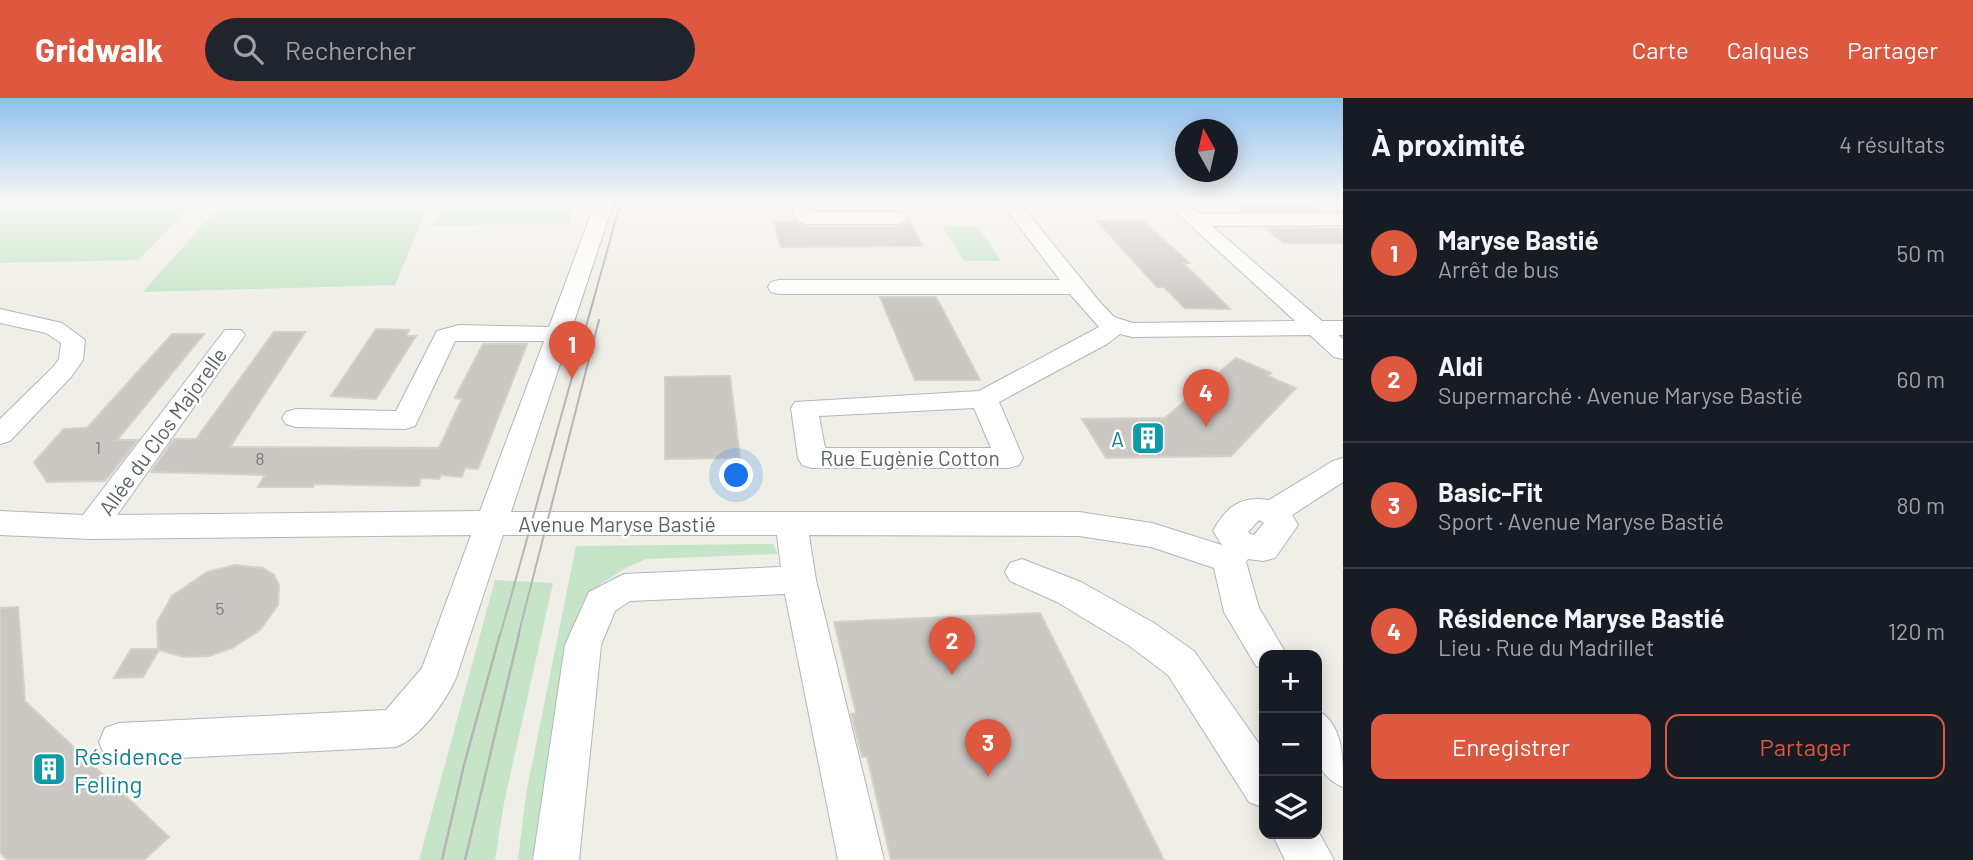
<!DOCTYPE html>
<html lang="fr">
<head>
<meta charset="utf-8">
<style>
	body { margin:0; font-family:Barlow,sans-serif; background:#20242c; color:#f1f3f6 }
	.controls { position:absolute; right:21px; bottom:21px; display:grid; overflow:hidden; border-radius:14px; box-shadow:0 4px 18px #0003 }
	.controls button { width:63px; height:63px; display:grid; place-items:center; padding:0; border:0; border-bottom:2px solid #363941; background:#171b24; color:#f1f3f6; font:35px sans-serif }
	.compass { position:absolute; left:1175px; top:21px; width:63px; height:63px; border-radius:50%; background:#171b24; box-shadow:0 4px 18px #0003; rotate:352deg }
	.you { position:absolute; left:737px; top:378px; width:24px; height:24px; margin:-18px; border:5px solid #fff; border-radius:50%; background:#1a73e8; box-shadow:0 0 0 10px #1a73e833 }
	.badge { display:grid; place-items:center; width:46px; height:46px; border-radius:50%; background:#de573f; color:#fff; font-size:23px; font-weight:700 }
	.pin { position:absolute; translate:-50% -58px; filter:drop-shadow(0 2px 4px #0008) }
	.pin::after { content:''; position:absolute; top:37px; width:24px; height:21px; background:inherit; clip-path:polygon(0 0,100% 0,50% 100%) }
	.list { margin:0; padding:0; list-style:none }
	h2 { display:flex; justify-content:space-between; align-items:center; height:91px; margin:0; padding:0 28px; font-size:30px }
	h2 small { font-size:23px; font-weight:400; color:#9ea1a6 }
	.list li { display:grid; grid-template-columns:46px 1fr auto; gap:21px; align-items:center; box-sizing:border-box; height:126px; padding:0 28px; border-top:2px solid #363941 }
	.list b { display:block; font-size:26px; white-space:nowrap }
	.list p { margin:0; font-size:23px; white-space:nowrap; color:#9ea1a6 }
	.list em { font-size:23px; font-style:normal; color:#9ea1a6 }
	.actions { display:flex; gap:14px; padding:21px 28px }
	.actions a { flex:1; padding:16px 0; border:2px solid #de573f; border-radius:14px; text-align:center; font-size:24px; color:#de573f }
	.actions .main { background:#de573f; color:#fff }
	.icon { flex:none; width:38px; height:38px; fill:none; stroke:currentColor; stroke-width:2; stroke-linecap:round; stroke-linejoin:round }
	.map { position:relative; flex:none; width:1343px; height:762px; overflow:hidden }
	header { display:flex; align-items:center; gap:42px; box-sizing:border-box; height:98px; padding:0 35px; background:#de573f; color:#fff }
	header strong { font-size:33px }
	nav { display:flex; gap:38px; margin-inline-start:auto; font-size:24px }
	.search { width:490px; height:63px; background:#20242c; display:flex; align-items:center; gap:18px; box-sizing:border-box; padding:0 24px; border-radius:38px; color:#9ea1a6; font-size:26px }
	main { display:flex }
	aside { flex:1; background:#171b24 }
	.map>svg:first-child { display:block }
	.green { fill:#c6e5c8 }
	.building { fill:#cbc8c4; stroke:#d4d1c6; stroke-width:2 }
	.lines { fill:none; stroke-linecap:round; stroke-linejoin:round }
	.minor-casing { stroke:#b4b6bb; stroke-width:2 }
	.minor { fill:#fff; fill-rule:evenodd }
	.tram-far1 { stroke:#b5b5b6; stroke-width:2 }
	.tram { stroke:#b5b5b6; stroke-width:2.5 }
	.labels { text-anchor:middle; dominant-baseline:central; stroke-width:5; stroke-linejoin:round; paint-order:stroke }
	.number-label { font-size:18px; fill:#797b7e }
	.street-label { font-size:21px; fill:#5e6166; stroke:#fff }
	.culture-label { font-size:21px; fill:#0d838f; stroke:#fff; text-anchor:end }
	.near-culture-label { font-size:24px; fill:#0d838f; stroke:#fff; text-anchor:start }
</style>
</head>
<body>
<header>
<strong>Gridwalk</strong>
<div class="search"><svg class="icon" aria-label="search" viewBox="0 0 24 24"><circle cx="10" cy="10" r="6"/><path d="M15 15l6 6"/></svg>Rechercher</div>
<nav><a>Carte</a><a>Calques</a><a>Partager</a></nav>
</header>
<main>
<div class="map">
<svg width="1343" height="762" viewBox="0 0 1343 762">
	<rect width="100%" height="100%" fill="#efeee7"/>
	<g class="green">
		<path d="M3,103H196L138,162L0,165V105Z"/>
		<path d="M224,103H430L395,187L143,194Z"/>
		<path d="M445,103H572L569,125L434,128Z"/>
		<path d="M942,128H977L1001,163H964Z"/>
		<path d="M773,446L778,456L646,461L624,471L601,486L581,507L541,762H518L526,696L576,448Z"/>
		<path d="M495,482L553,485L504,705L495,762H419Z"/>
	</g>
	<g class="building">
		<path d="M1229,103H1305L1320,113H1242Z"/>
		<path d="M1097,123H1143L1189,165H1183L1230,211L1185,210L1164,189H1157Z"/>
		<path d="M774,124H796L804,129H899L910,124L922,148L781,149Z"/>
		<path d="M1265,130H1343V145H1284Z"/>
		<path d="M880,199H936L980,282H915Z"/>
		<path d="M376,231L409,232L406,238H416L376,301L331,298Z"/>
		<path d="M274,234H305L230,349L439,350L462,301L455,300L483,246H527L478,371L465,370L462,379L441,377L439,381L421,380L419,388L314,386L313,389H258L265,377L151,374L174,341H196Z"/>
		<path d="M172,236H204L117,342H138L105,383L47,384L34,364L64,331L87,330Z"/>
		<path d="M1236,260L1271,275L1266,277L1296,290L1231,358L1106,360L1082,321L1165,320Z"/>
		<path d="M730,278L740,360L665,361V279Z"/>
		<path d="M235,467L263,470L274,477L279,487L278,507L260,532L232,550L209,558L184,559L159,552L143,579L114,580L131,551H158L157,524L172,498L207,474Z"/>
		<path d="M18,509L25,603L169,739L144,762H7L0,754V510Z"/>
		<path d="M1040,515L1164,762H891L867,659H862L851,616L856,615L834,524Z"/>
	</g>
	<g class="lines">
		<g class="minor-casing">
			<g id="minor">
				<path d="M596,103H614L511,414H1079L1152,425L1222,447L1213,433C1226,409 1241,397 1269,402L1333,363L1343,360V384L1292,417L1298,427L1275,460L1263,463L1248,461L1246,464L1259,510L1287,557H1264V571L1256,568L1224,514L1214,470L1151,449L1079,438L809,437L816,482L884,762H838L785,496L630,503L615,513L601,547L579,762H533L565,547L589,494L624,476L781,469L777,437H503L456,580C445,604 421,639 396,649L119,663L105,658L99,644L105,630L119,625L386,612L422,570L471,437L91,441L0,437V413L83,417L225,232H241L245,237L117,417L480,413L544,243H455L415,328L405,331L296,329L286,326L282,320L286,314L296,311L396,313L437,233L459,227L549,229ZM1259,422L1264,425L1254,437L1250,436L1248,434Z"/>
				<path d="M790,103H808L812,114H899L908,120L899,126H804L795,120Z"/>
				<path d="M1000,103H1018L1099,203L1114,219L1133,225L1295,223L1164,103H1184L1199,116L1343,115V127L1212,128L1322,223H1343V237H1338L1343,241V261L1334,259L1310,237L1132,239L1120,236L1107,246L999,304L1023,360L1019,367L1009,370H812L802,367L798,360L791,310L795,304L979,293L1099,229L1070,196H779L771,194L768,189L771,184L779,182H1060ZM974,310L991,350H825L819,318Z"/>
				<path d="M0,211L62,225L85,242L83,262L71,279L10,343L0,346V321L53,269L59,261L61,245L46,235L0,225Z"/>
				<path d="M1022,461L1081,484L1154,525L1194,553L1264,653V710L1249,704L1168,577L1128,547L1057,504L1010,483L1005,474L1010,465Z"/>
				<path d="M1317,612C1343,626 1343,657 1343,689C1309,675 1316,644 1317,612Z"/>
				<path d="M1317,731L1334,762H1285L1272,736H1317Z"/>
			</g>
		</g>
		<use href="#minor" class="minor"/>
		<g class="tram-far1">
			<path d="M500,538L621,103"/>
			<path d="M518,538L599,222"/>
		</g>
		<g class="tram">
			<path d="M442,762L464,667L500,536"/>
			<path d="M465,762L519,536"/>
		</g>
	</g>
	<linearGradient id="sky" x2="0" y2="1"><stop stop-color="#90c0ef"/><stop offset="0.49" stop-color="#f8f7f4"/><stop offset="1" stop-color="#f8f7f4" stop-opacity="0"/></linearGradient>
	<rect width="1343" height="210" fill="url(#sky)"/>
	<defs>
		<g id="building-square" transform="scale(1.75)"><rect x="-9" y="-9" width="18" height="18" rx="4" fill="#0f9aa8" stroke="#fff"/><path d="M-4-6H4V6H1V3H-1V6H-4ZM-2.5-4.3h1.7v1.8h-1.7ZM.8-4.3h1.7v1.8H.8ZM-2.5-1h1.7V.8h-1.7ZM.8-1h1.7V.8H.8Z" fill="#fff"/></g>
	</defs>
	<g fill-rule="evenodd">
		<use href="#building-square" x="1148" y="340"/>
		<use href="#building-square" x="49" y="671"/>
	</g>
	<g class="labels">
		<g class="number-label">
			<text x="98" y="349">1</text>
			<text x="260" y="360">8</text>
			<text x="220" y="510">5</text>
		</g>
		<g class="street-label">
			<text transform="translate(162 333) rotate(-54)">Allée du Clos Majorelle</text>
			<text x="910" y="359">Rue Eugènie Cotton</text>
			<text x="617" y="425">Avenue Maryse Bastié</text>
		</g>
		<g class="culture-label">
			<text x="1124" y="340">A</text>
		</g>
		<g class="near-culture-label">
			<text x="74" y="657">Résidence<tspan x="74" dy="28">Felling</tspan></text>
		</g>
	</g>
</svg>
<div class="controls">
<button>+</button>
<button>−</button>
<button><svg class="icon" aria-label="layers" viewBox="0 0 24 24"><path d="M12 4l9 5-9 5-9-5zM3 14l9 5 9-5"/></svg></button>
</div>
<svg class="compass" viewBox="-18 -18 36 36"><path d="M0-13l5 13h-10z" fill="#e53935"/><path d="M0 13l5-13h-10z" fill="#9ea1a6"/></svg>
<div class="you"></div>
<div class="pin badge" style="left:572px;top:281px">1</div>
<div class="pin badge" style="left:952px;top:577px">2</div>
<div class="pin badge" style="left:988px;top:679px">3</div>
<div class="pin badge" style="left:1206px;top:329px">4</div>
</div>
<aside>
<h2>À proximité<small>4 résultats</small></h2>
<ul class="list">
<li><span class="badge">1</span><div><b>Maryse Bastié</b><p>Arrêt de bus</p></div><em>50 m</em></li>
<li><span class="badge">2</span><div><b>Aldi</b><p>Supermarché · Avenue Maryse Bastié</p></div><em>60 m</em></li>
<li><span class="badge">3</span><div><b>Basic-Fit</b><p>Sport · Avenue Maryse Bastié</p></div><em>80 m</em></li>
<li><span class="badge">4</span><div><b>Résidence Maryse Bastié</b><p>Lieu · Rue du Madrillet</p></div><em>120 m</em></li>
</ul>
<div class="actions"><a class="main">Enregistrer</a><a>Partager</a></div>
</aside>
</main>
</body>
</html>
